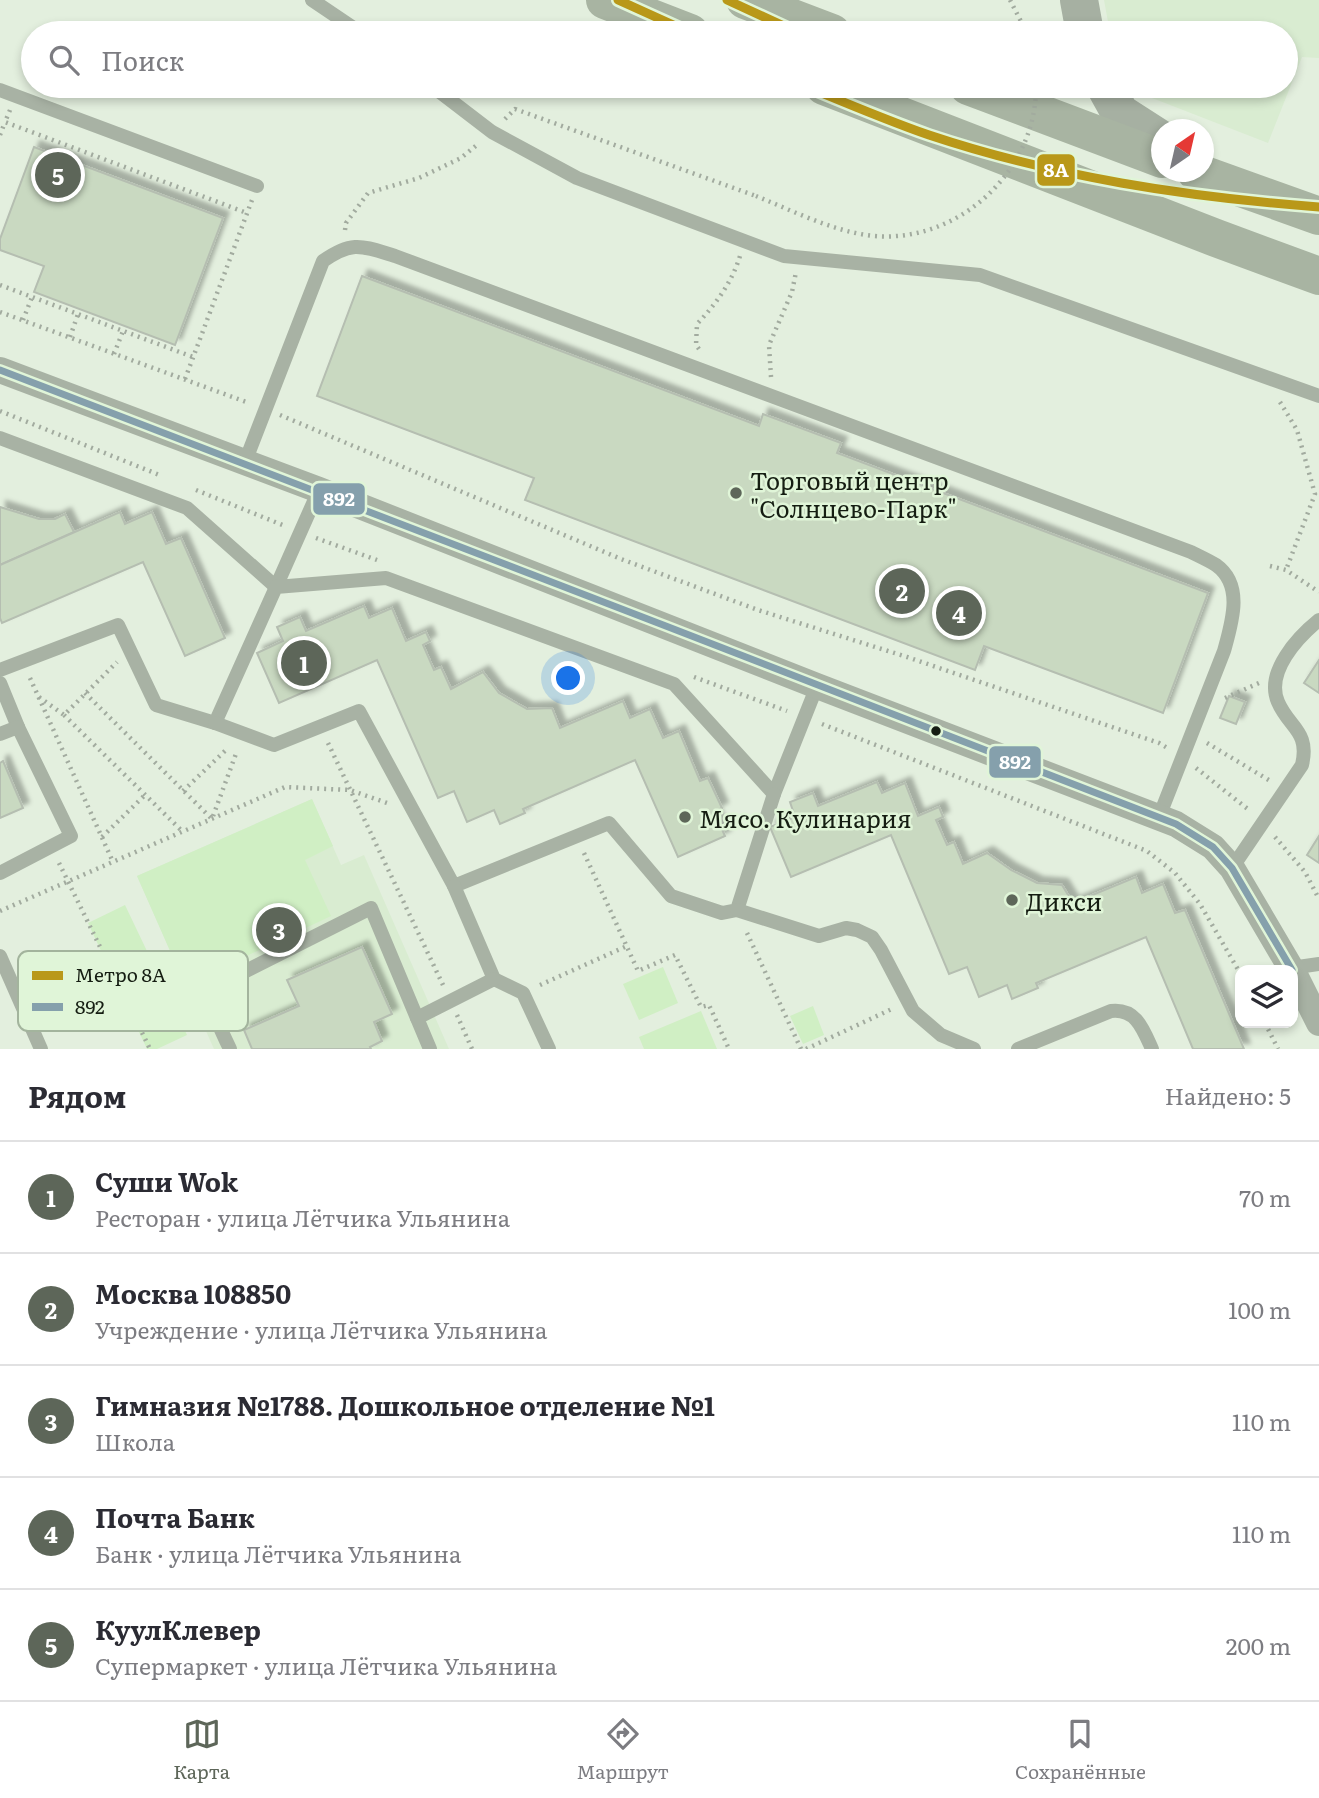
<!DOCTYPE html>
<html lang="ru">
<head>
<meta charset="utf-8">
<style>
	body { margin:0; font-family:Literata,serif; background:#f2f2f3; color:#2b2b33 }
	.controls { position:absolute; right:21px; bottom:21px; display:grid; overflow:hidden; border-radius:14px; box-shadow:0 4px 10px #0003 }
	.controls button { width:63px; height:63px; display:grid; place-items:center; padding:0; border:0; border-bottom:2px solid #e1e1e2; background:#fff; color:#2b2b33; font:35px sans-serif }
	.compass { position:absolute; left:1151px; top:119px; width:63px; height:63px; border-radius:50%; background:#fff; box-shadow:0 4px 10px #0003; rotate:34deg }
	.you { position:absolute; left:569px; top:679px; width:24px; height:24px; margin:-18px; border:5px solid #fff; border-radius:50%; background:#1a73e8; box-shadow:0 0 0 10px #1a73e833 }
	.badge { display:grid; place-items:center; width:46px; height:46px; border-radius:50%; background:#5d6659; color:#fff; font-size:23px; font-weight:700 }
	.pin { position:absolute; translate:-50% -50%; border:4px solid #fff; box-shadow:0 2px 7px #0006 }
	.list { margin:0; padding:0; list-style:none }
	h2 { display:flex; justify-content:space-between; align-items:center; height:91px; margin:0; padding:0 28px; font-size:30px }
	h2 small { font-size:23px; font-weight:400; color:#7c7c81 }
	.list li { display:grid; grid-template-columns:46px 1fr auto; gap:21px; align-items:center; box-sizing:border-box; height:112px; padding:0 28px; border-top:2px solid #e1e1e2 }
	.list b { display:block; font-size:26px; white-space:nowrap }
	.list p { margin:0; font-size:23px; white-space:nowrap; color:#7c7c81 }
	.list em { font-size:23px; font-style:normal; color:#7c7c81 }
	.icon { flex:none; width:38px; height:38px; fill:none; stroke:currentColor; stroke-width:2; stroke-linecap:round; stroke-linejoin:round }
	.map { position:relative; flex:none; width:1319px; height:1049px; overflow:hidden }
	.search { position:absolute; background:#fff; box-shadow:0 4px 10px #0003; left:21px; right:21px; top:21px; height:77px; display:flex; align-items:center; gap:18px; box-sizing:border-box; padding:0 24px; border-radius:38px; color:#7c7c81; font-size:26px }
	.sheet { height:651px; background:#fff }
	nav { display:flex; justify-content:space-around; align-items:center; box-sizing:border-box; height:98px; border-top:2px solid #e1e1e2; background:#fff; font-size:19px; color:#7c7c81 }
	nav a { display:grid; justify-items:center; gap:4px }
	nav .on { color:#5d6659 }
	.map>svg:first-child { display:block }
	.built { fill:#d9ecd1 }
	.green { fill:#d0efc4 }
	.building { fill:#c9d9c1; stroke:#b5beb1; stroke-width:2; filter:url(#shadow) }
	.lines { fill:none; stroke-linecap:round; stroke-linejoin:round }
	.path { stroke:#a2ab9f; stroke-width:4.5; stroke-dasharray:2 5; stroke-linecap:butt }
	.lane { stroke:#a8b2a4; stroke-width:14 }
	.street { stroke:#a8b2a4; stroke-width:26 }
	.secondary { stroke:#a6b0a2; stroke-width:38 }
	.primary { stroke:#a8b4a2; stroke-width:38 }
	.path-bridge { stroke:#a2ab9f; stroke-width:4.5; stroke-dasharray:2 5; stroke-linecap:butt }
	.bus-1-casing { stroke:#e0f5d8; stroke-width:12 }
	.bus-1 { stroke:#85a0ac; stroke-width:7 }
	.metro-1-casing { stroke:#e0f5d8; stroke-width:14 }
	.metro-1 { stroke:#b99819; stroke-width:9 }
	.poi-dot { fill:#5d6659; stroke:#e0f5d8; stroke-width:2.5 }
	.bus-dot { fill:#151d12; stroke:#e0f5d8; stroke-width:2.5 }
	.labels { text-anchor:middle; dominant-baseline:central; stroke-width:5; stroke-linejoin:round; paint-order:stroke }
	.poi-label { font-size:24px; fill:#151d12; stroke:#e0f5d8; text-anchor:start }
	.key { fill:#e0f5d8; stroke:#a3b49d; stroke-width:2 }
	.key-label { font-size:19px; fill:#151d12 }
	.line-badge { stroke:#e0f5d8; stroke-width:2.5 }
	.badge-label { font-size:19px; text-anchor:middle; font-weight:bold; fill:#fff }
</style>
</head>
<body>
<div class="map">
<svg width="1319" height="1049" viewBox="0 0 1319 1049">
	<defs>
		<filter id="shadow"><feDropShadow dx="6" dy="-6" stdDeviation="2" flood-color="#0004"/></filter>
	</defs>
	<rect width="100%" height="100%" fill="#e3efde"/>
	<g class="built">
		<path d="M1104,0H1319V58L1302,57L1268,143L1134,91L1125,86H1286V33H1110Z"/>
		<path d="M312,799L341,865L364,855L449,1049H214L137,876Z"/>
	</g>
	<g class="green">
		<path d="M312,799L333,846L305,860L331,916L185,985L137,876Z"/>
		<path d="M125,905L187,1035L157,1049H147L88,923Z"/>
		<path d="M663,967L678,1003L639,1020L623,984Z"/>
		<path d="M813,1006L824,1035L803,1044L790,1016Z"/>
		<path d="M701,1011L717,1049H644L639,1037Z"/>
	</g>
	<g class="building">
		<path d="M34,147L223,218L175,345L34,292L44,266L0,250V239Z"/>
		<path d="M362,276L759,426L763,414L841,443L837,453L1208,593L1163,713L984,646L975,670L525,500L534,478L317,396Z"/>
		<path d="M0,507L39,519H55L65,514L74,532L0,565Z"/>
		<path d="M120,512L125,524L152,512L166,544L181,538L225,638L185,656L143,562L2,623L0,618V565Z"/>
		<path d="M364,606L369,618L392,608L406,641L426,632L430,641L423,645L434,670L441,667L451,689L483,672L499,693L527,709L552,708L560,728L623,701L630,718L650,709L663,738L679,731L700,781L708,778L722,808L714,812L725,836L678,857L635,760L523,809L525,813L500,824L494,810L467,822L454,791L438,798L377,660L279,703L257,653L283,641L277,627L300,617L306,631Z"/>
		<path d="M1319,660V693L1304,683Z"/>
		<path d="M1229,696L1245,702L1236,724L1220,718Z"/>
		<path d="M3,761L23,808L0,818V763Z"/>
		<path d="M877,782L882,793L905,783L918,816L939,807L943,817L936,820L947,845L954,842L963,864L987,853L1011,870L1037,883L1062,885L1073,903L1136,877L1142,893L1163,884L1175,913L1185,910L1244,1049H1193L1146,937L1036,983L1038,988L1012,999L1007,985L979,997L967,967L949,974L891,835L791,877L770,827L795,817L790,802L813,793L818,806Z"/>
		<path d="M1319,836V863L1307,855Z"/>
		<path d="M362,947L392,1014L374,1022L382,1041L370,1047L371,1049H252L244,1030L299,1006L287,980Z"/>
	</g>
	<g class="lines">
		<g class="path">
			<path d="M1010,0L1027,33"/>
			<path d="M10,110L5,122L247,213"/>
			<path d="M505,119L515,109L756,196"/>
			<path d="M0,135L5,122"/>
			<path d="M345,230L346,223L368,193L419,178L461,158L478,144"/>
			<path d="M0,285L193,357"/>
			<path d="M0,312L249,403"/>
			<path d="M23,320L32,297"/>
			<path d="M70,337L78,314"/>
			<path d="M699,349L696,345L697,324C716,304 732,282 740,256"/>
			<path d="M114,354L123,331"/>
			<path d="M771,377L769,345L792,292L796,272"/>
			<path d="M185,379L252,200"/>
			<path d="M1280,402L1297,430L1315,494L1286,570"/>
			<path d="M0,411L162,476"/>
			<path d="M280,415L621,559L758,610L907,657L1159,743L1169,749"/>
			<path d="M196,490L285,526"/>
			<path d="M316,538L377,560"/>
			<path d="M1270,566L1286,570L1319,592"/>
			<path d="M694,677L787,711"/>
			<path d="M30,678L113,862"/>
			<path d="M85,693L212,819L237,751"/>
			<path d="M39,697L64,715L117,662"/>
			<path d="M1225,698L1259,683"/>
			<path d="M64,715L183,832"/>
			<path d="M822,724L1147,851L1175,873L1200,904L1240,973"/>
			<path d="M328,743L443,985"/>
			<path d="M1207,743L1272,782"/>
			<path d="M1196,768L1249,810"/>
			<path d="M183,791L228,748"/>
			<path d="M102,837L145,795"/>
			<path d="M1275,837L1305,872L1319,899"/>
			<path d="M584,853L638,971L675,955L701,1007L709,1005L729,1049"/>
			<path d="M59,863L150,1049"/>
			<path d="M0,911L285,787L350,790L387,803"/>
			<path d="M747,933L801,1049"/>
			<path d="M540,985L627,946"/>
			<path d="M45,1013L117,982"/>
			<path d="M457,1015L472,1049"/>
			<path d="M1265,1023L1278,1049"/>
			<path d="M806,1049L894,1008"/>
		</g>
		<g class="lane">
			<path d="M312,0L361,33"/>
			<path d="M432,86L492,132L577,178L784,256L980,275L1319,396"/>
			<path d="M0,90L257,186"/>
			<path d="M0,438L187,508L276,587L319,490"/>
			<path d="M245,462L323,261C353,240 362,246 395,256L1191,552C1199,556 1208,560 1216,565C1244,585 1232,622 1224,651L1159,817"/>
			<path d="M0,670L118,625L156,705L215,723L276,587L386,578L674,684L774,794L817,686"/>
			<path d="M0,683L18,727"/>
			<path d="M215,723L274,745L359,711L454,886L609,823L671,896L722,913L737,910L774,794"/>
			<path d="M0,734L18,727L71,836L0,873"/>
			<path d="M1232,868L1302,765C1310,731 1289,728 1278,702C1265,672 1298,637 1319,620"/>
			<path d="M454,886L494,979L523,993L549,1049"/>
			<path d="M737,910L819,936L846,928L857,930L872,937L881,950L913,1011L941,1035L974,1049"/>
			<path d="M0,956L41,1049"/>
			<path d="M1291,968L1319,964"/>
			<path d="M230,1049C216,1019 208,1010 228,980L371,908L417,1018"/>
			<path d="M430,1049L417,1018L494,979"/>
			<path d="M1018,1049L1111,1011C1136,1008 1143,1029 1152,1049"/>
		</g>
		<g class="street">
			<path d="M0,370L319,490L817,686L1176,824L1213,847L1232,868L1292,970"/>
			<path d="M1293,971L1319,1023"/>
		</g>
		<g class="secondary">
			<path d="M1079,0L1085,33"/>
			<path d="M1105,86L1120,113L1162,140"/>
		</g>
		<g class="primary">
			<path d="M605,0L690,33"/>
			<path d="M745,0L832,33"/>
			<path d="M824,86L1216,238L1319,276"/>
			<path d="M968,86L1162,159"/>
			<path d="M1196,172L1319,216"/>
		</g>
		<path class="path-bridge" d="M756,196C791,210 828,229 866,235C954,248 1037,173 1036,86"/>
		<g class="bus-1-casing">
			<path id="bus-1" d="M0,370C393,518 784,673 1176,824L1213,847L1232,868L1292,970"/>
		</g>
		<use href="#bus-1" class="bus-1"/>
		<g class="metro-1-casing">
			<g id="metro-1">
				<path d="M618,0L691,33"/>
				<path d="M727,0L799,33"/>
				<path d="M805,86C846,103 886,120 929,135C1055,177 1186,197 1319,207"/>
			</g>
		</g>
		<use href="#metro-1" class="metro-1"/>
	</g>
	<g class="poi-dot">
		<circle cx="736" cy="493" r="7"/>
		<circle cx="685" cy="817" r="7"/>
		<circle cx="1012" cy="900" r="7"/>
	</g>
	<circle class="bus-dot" cx="936" cy="731" r="6"/>
	<g class="labels">
		<g class="poi-label">
			<text x="750" y="479">Торговый центр<tspan x="750" dy="28">"Солнцево-Парк"</tspan></text>
			<text x="699" y="817">Мясо. Кулинария</text>
			<text x="1026" y="900">Дикси</text>
		</g>
	</g>
	<rect x="18" y="951" width="230" height="80" rx="10" class="key"/>
	<rect x="32" y="971" width="31" height="9" fill="#b99819"/>
	<rect x="32" y="1003" width="31" height="8" fill="#85a0ac"/>
	<g class="key-label">
		<text x="75" y="982">Метро 8А</text>
		<text x="75" y="1014">892</text>
	</g>
	<g class="line-badge">
		<rect x="1036" y="153" width="40" height="34" rx="7" fill="#b99819"/>
		<rect x="312" y="482" width="54" height="34" rx="7" fill="#85a0ac"/>
		<rect x="988" y="745" width="54" height="34" rx="7" fill="#85a0ac"/>
	</g>
	<g class="badge-label">
		<text x="1056" y="177">8А</text>
		<text x="339" y="506">892</text>
		<text x="1015" y="769">892</text>
	</g>
</svg>
<div class="controls">
<button><svg class="icon" aria-label="layers" viewBox="0 0 24 24"><path d="M12 4l9 5-9 5-9-5zM3 14l9 5 9-5"/></svg></button>
</div>
<svg class="compass" viewBox="-18 -18 36 36"><path d="M0-13l5 13h-10z" fill="#e53935"/><path d="M0 13l5-13h-10z" fill="#7c7c81"/></svg>
<div class="you"></div>
<div class="pin badge" style="left:304px;top:663px">1</div>
<div class="pin badge" style="left:902px;top:591px">2</div>
<div class="pin badge" style="left:279px;top:930px">3</div>
<div class="pin badge" style="left:959px;top:613px">4</div>
<div class="pin badge" style="left:58px;top:175px">5</div>
<div class="search"><svg class="icon" aria-label="search" viewBox="0 0 24 24"><circle cx="10" cy="10" r="6"/><path d="M15 15l6 6"/></svg>Поиск</div>
</div>
<section class="sheet">
<h2>Рядом<small>Найдено: 5</small></h2>
<ul class="list">
<li><span class="badge">1</span><div><b>Суши Wok</b><p>Ресторан · улица Лётчика Ульянина</p></div><em>70 m</em></li>
<li><span class="badge">2</span><div><b>Москва 108850</b><p>Учреждение · улица Лётчика Ульянина</p></div><em>100 m</em></li>
<li><span class="badge">3</span><div><b>Гимназия №1788. Дошкольное отделение №1</b><p>Школа</p></div><em>110 m</em></li>
<li><span class="badge">4</span><div><b>Почта Банк</b><p>Банк · улица Лётчика Ульянина</p></div><em>110 m</em></li>
<li><span class="badge">5</span><div><b>КуулКлевер</b><p>Супермаркет · улица Лётчика Ульянина</p></div><em>200 m</em></li>
</ul>
</section>
<nav>
<a class="on"><svg class="icon" aria-label="map" viewBox="0 0 24 24"><path d="M3 6l6-2 6 2 6-2v14l-6 2-6-2-6 2zM9 4v14M15 6v14"/></svg>Карта</a>
<a><svg class="icon" aria-label="directions" viewBox="0 0 24 24"><path d="M12 3l9 9-9 9-9-9zM9 14v-3h6M13 9l2 2-2 2"/></svg>Маршрут</a>
<a><svg class="icon" aria-label="saved" viewBox="0 0 24 24"><path d="M7 4h10v16l-5-4-5 4z"/></svg>Сохранённые</a>
</nav>
</body>
</html>
